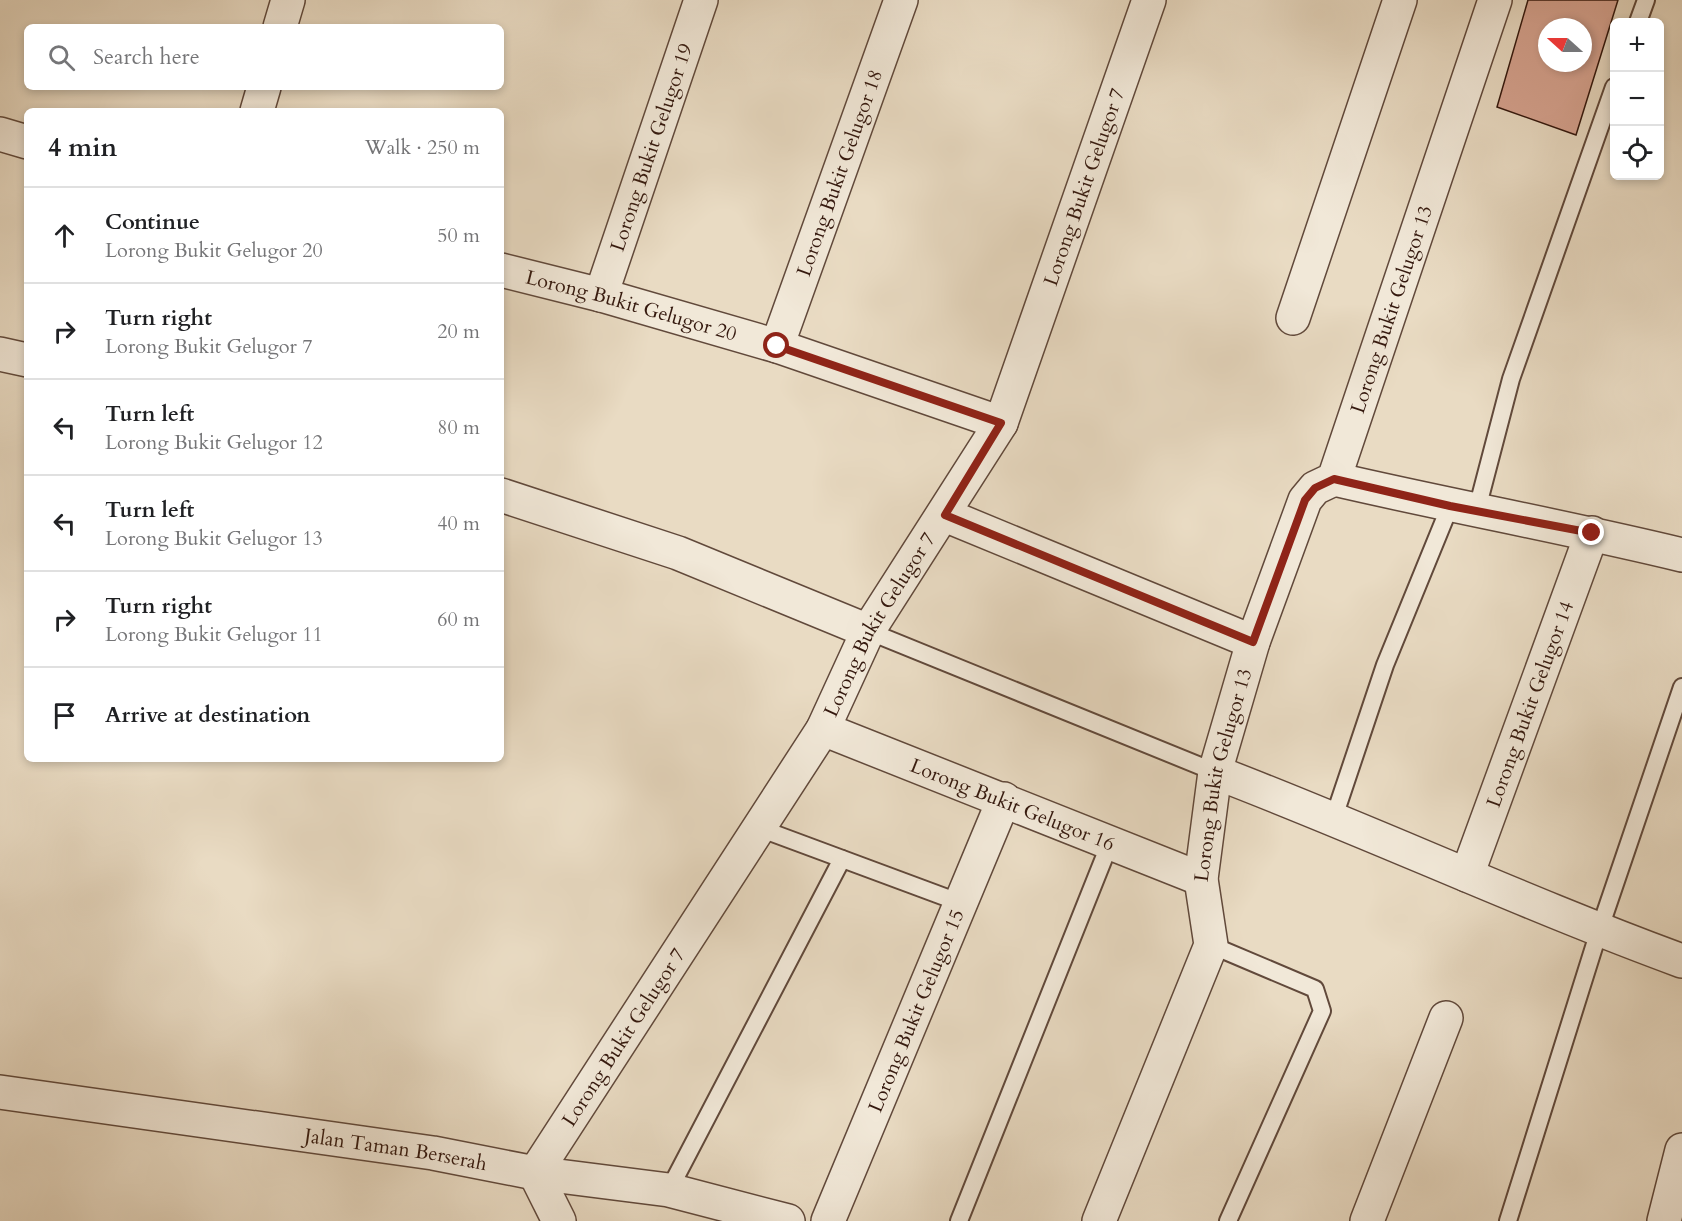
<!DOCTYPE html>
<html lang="en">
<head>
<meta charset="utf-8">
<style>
	body { margin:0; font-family:Cardo,serif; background:#f6f6f6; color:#202124 }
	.controls { position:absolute; right:18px; top:18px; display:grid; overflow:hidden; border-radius:9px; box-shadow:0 3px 9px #0003 }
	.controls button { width:54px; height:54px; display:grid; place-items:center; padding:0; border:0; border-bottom:2px solid #e0e0e0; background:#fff; color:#202124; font:30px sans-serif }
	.compass { position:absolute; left:1538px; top:18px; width:54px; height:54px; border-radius:50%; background:#fff; box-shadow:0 3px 9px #0003; rotate:291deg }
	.stop { position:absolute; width:18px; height:18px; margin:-14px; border:4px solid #8f2418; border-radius:50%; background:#fff }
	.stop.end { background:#8f2418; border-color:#fff; box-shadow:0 2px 6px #0008 }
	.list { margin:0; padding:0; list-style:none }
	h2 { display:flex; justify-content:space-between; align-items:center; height:78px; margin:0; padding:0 24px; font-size:26px }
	h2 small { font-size:20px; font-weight:400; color:#757577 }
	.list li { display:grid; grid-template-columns:39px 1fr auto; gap:18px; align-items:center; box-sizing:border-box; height:96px; padding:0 24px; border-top:2px solid #e0e0e0 }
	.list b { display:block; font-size:22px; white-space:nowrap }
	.list p { margin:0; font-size:20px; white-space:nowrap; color:#757577 }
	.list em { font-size:20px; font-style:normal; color:#757577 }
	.icon { flex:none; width:33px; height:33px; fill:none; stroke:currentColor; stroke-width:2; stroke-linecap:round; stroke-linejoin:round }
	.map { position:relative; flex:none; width:1682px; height:1221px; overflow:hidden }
	.search { position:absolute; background:#fff; box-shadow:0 3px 9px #0003; left:24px; top:24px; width:480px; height:66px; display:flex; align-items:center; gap:15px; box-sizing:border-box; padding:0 21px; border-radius:9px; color:#757577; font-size:22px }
	.panel { position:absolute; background:#fff; box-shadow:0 3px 9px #0003; left:24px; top:108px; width:480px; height:654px; border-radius:9px }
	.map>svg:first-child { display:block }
	.building { fill:#d6a390; stroke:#34180e; stroke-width:1.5; fill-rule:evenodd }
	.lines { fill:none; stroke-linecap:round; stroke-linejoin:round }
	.service-casing { stroke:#61493b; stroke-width:20 }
	.minor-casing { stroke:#61493b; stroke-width:36 }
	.service { stroke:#f1e8d8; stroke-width:16 }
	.minor { stroke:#f1e8d8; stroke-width:33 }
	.route { stroke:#8f2418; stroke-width:8 }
	.labels { text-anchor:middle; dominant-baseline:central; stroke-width:4.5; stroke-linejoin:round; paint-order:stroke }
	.street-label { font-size:20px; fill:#34180e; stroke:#f1e8d8 }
</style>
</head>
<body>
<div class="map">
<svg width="1682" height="1221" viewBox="0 0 1682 1221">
	<rect width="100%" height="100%" fill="#e9dbc3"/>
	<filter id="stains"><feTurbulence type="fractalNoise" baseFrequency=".00333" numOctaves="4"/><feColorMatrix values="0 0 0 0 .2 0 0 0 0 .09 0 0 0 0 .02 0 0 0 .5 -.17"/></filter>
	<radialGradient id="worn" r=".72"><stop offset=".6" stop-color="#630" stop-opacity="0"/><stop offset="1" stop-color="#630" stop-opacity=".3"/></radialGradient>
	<path class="building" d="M1528,0H1618L1576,135L1497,107ZM1547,27H1583V63H1547Z"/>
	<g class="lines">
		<g class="service-casing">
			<g id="service">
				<path d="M1638,22L1646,0"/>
				<path d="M1477,509L1511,379L1614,87"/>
				<path d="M868,631L1215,772"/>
				<path d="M1334,817L1385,665L1450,506"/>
				<path d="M759,828L961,903"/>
				<path d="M1211,945L1315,989L1322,1011L1228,1221"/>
				<path d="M669,1190L842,859"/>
				<path d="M959,1221L1110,843"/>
				<path d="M1508,1221L1599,931L1682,687"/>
			</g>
		</g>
		<g class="minor-casing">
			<g id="minor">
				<path d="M280,27L288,0"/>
				<path d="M257,111L264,87"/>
				<path d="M0,134L27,142"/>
				<path id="s1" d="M501,270L601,295L777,346L1001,423"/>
				<path id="s2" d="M601,295L701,0"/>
				<path d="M1293,318L1400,0"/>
				<path id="s3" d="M777,346L901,0"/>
				<path d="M0,354L27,360"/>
				<path d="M1334,479C1450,506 1567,527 1682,555"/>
				<path d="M501,495L678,553L868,631"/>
				<path d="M945,515L1253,642"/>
				<path id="s4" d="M823,729L1201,879"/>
				<path d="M1215,772C1372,832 1524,903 1682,961"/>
				<path id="s5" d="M1467,875L1592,533"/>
				<path id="s6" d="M0,1092L433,1153L535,1173L669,1190L788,1221"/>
				<path id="s7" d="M535,1173L823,729L868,631L1001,423L1149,0"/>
				<path d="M535,1173L559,1221"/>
				<path id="s8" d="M828,1221L1004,799"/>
				<path id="s9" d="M1099,1221L1211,945L1201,879L1215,772L1253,642L1305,500L1315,488L1334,479L1495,0"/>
				<path d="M1367,1221L1446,1018"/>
				<path d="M1664,1221L1682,1150"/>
			</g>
		</g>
		<use href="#service" class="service"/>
		<use href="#minor" class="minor"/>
	</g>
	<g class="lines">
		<path class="route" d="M777,346L1001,423L945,515L1253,642L1305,500L1315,488L1334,479L1450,506L1592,533"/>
	</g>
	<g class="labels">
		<g class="street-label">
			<text stroke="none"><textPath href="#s2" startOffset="156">Lorong Bukit Gelugor 19</textPath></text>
			<text stroke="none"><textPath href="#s3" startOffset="184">Lorong Bukit Gelugor 18</textPath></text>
			<text stroke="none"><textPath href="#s7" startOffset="1134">Lorong Bukit Gelugor 7</textPath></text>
			<text stroke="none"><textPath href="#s1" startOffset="135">Lorong Bukit Gelugor 20</textPath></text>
			<text stroke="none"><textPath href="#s9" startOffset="975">Lorong Bukit Gelugor 13</textPath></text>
			<text stroke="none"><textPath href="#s7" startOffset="648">Lorong Bukit Gelugor 7</textPath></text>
			<text stroke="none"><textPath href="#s5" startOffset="182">Lorong Bukit Gelugor 14</textPath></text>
			<text stroke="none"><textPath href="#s9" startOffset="471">Lorong Bukit Gelugor 13</textPath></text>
			<text stroke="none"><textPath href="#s4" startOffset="204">Lorong Bukit Gelugor 16</textPath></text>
			<text stroke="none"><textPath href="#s8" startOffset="228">Lorong Bukit Gelugor 15</textPath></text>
			<text stroke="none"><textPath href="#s7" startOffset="162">Lorong Bukit Gelugor 7</textPath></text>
			<text stroke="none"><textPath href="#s6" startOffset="400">Jalan Taman Berserah</textPath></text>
		</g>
	</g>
	<rect width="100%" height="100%" filter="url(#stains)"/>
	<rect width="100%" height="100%" fill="url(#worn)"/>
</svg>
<div class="controls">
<button>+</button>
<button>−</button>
<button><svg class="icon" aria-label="locate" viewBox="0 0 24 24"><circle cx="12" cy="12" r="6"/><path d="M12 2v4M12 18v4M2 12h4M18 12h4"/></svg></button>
</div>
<svg class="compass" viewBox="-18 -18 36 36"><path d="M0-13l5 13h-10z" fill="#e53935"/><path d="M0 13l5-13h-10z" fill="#757577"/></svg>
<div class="stop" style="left:777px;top:346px"></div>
<div class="stop end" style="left:1592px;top:533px"></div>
<div class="search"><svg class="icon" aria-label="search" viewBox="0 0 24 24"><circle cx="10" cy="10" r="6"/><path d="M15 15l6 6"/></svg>Search here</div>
<section class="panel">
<h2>4 min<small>Walk · 250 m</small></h2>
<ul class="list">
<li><svg class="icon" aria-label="ahead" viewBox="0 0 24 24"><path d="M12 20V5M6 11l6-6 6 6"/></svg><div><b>Continue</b><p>Lorong Bukit Gelugor 20</p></div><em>50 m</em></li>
<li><svg class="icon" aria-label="right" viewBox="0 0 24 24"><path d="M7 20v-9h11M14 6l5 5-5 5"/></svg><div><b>Turn right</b><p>Lorong Bukit Gelugor 7</p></div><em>20 m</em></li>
<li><svg class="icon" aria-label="left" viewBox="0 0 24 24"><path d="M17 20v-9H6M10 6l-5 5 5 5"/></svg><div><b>Turn left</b><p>Lorong Bukit Gelugor 12</p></div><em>80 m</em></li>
<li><svg class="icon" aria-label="left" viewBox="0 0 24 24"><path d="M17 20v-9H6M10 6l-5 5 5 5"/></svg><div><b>Turn left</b><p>Lorong Bukit Gelugor 13</p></div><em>40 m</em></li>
<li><svg class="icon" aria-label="right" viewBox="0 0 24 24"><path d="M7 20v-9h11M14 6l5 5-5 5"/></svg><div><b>Turn right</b><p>Lorong Bukit Gelugor 11</p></div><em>60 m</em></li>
<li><svg class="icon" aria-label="arrive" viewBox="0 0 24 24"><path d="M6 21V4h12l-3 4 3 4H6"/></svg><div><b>Arrive at destination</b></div></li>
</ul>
</section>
</div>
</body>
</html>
